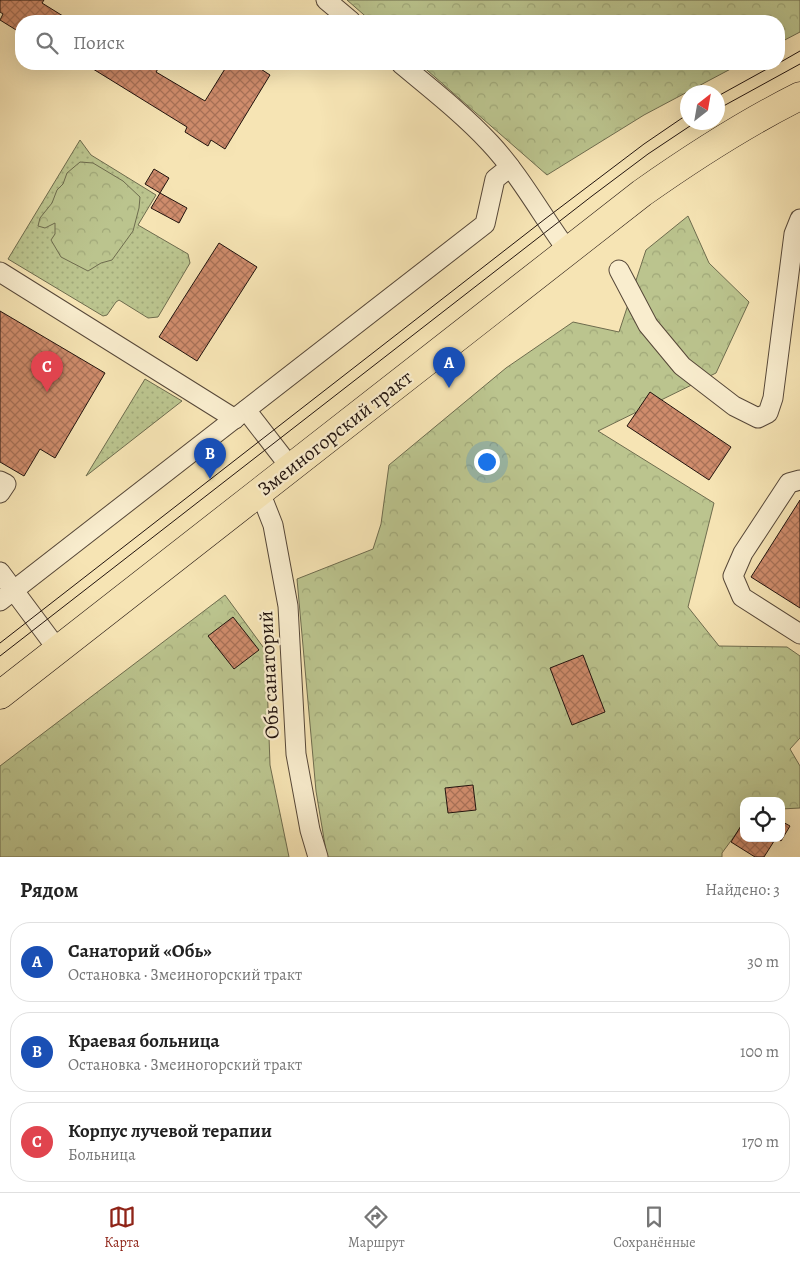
<!DOCTYPE html>
<html lang="ru">
<head>
<meta charset="utf-8">
<style>
	body { margin:0; font-family:Alegreya,serif; background:#f2f2f2; color:#222 }
	.controls { position:absolute; right:15px; bottom:15px; display:grid; overflow:hidden; border-radius:10px; box-shadow:0 5px 20px #0002 }
	.controls button { width:45px; height:45px; display:grid; place-items:center; padding:0; border:0; border-bottom:1px solid #e0e0e0; background:#fff; color:#222; font:25px sans-serif }
	.compass { position:absolute; left:680px; top:85px; width:45px; height:45px; border-radius:50%; background:#fff; box-shadow:0 5px 20px #0002; rotate:31deg }
	.you { position:absolute; left:486px; top:461px; width:18px; height:18px; margin:-12px; border:4px solid #fff; border-radius:50%; background:#1a73e8; box-shadow:0 0 0 8px #1a73e833 }
	.badge { display:grid; place-items:center; width:32px; height:32px; border-radius:50%; background:#8f2418; color:#fff; font-size:16px; font-weight:700 }
	.pin { position:absolute; translate:-50% -41px; filter:drop-shadow(0 1px 2px #0008) }
	.pin::after { content:''; position:absolute; top:26px; width:18px; height:15px; background:inherit; clip-path:polygon(0 0,100% 0,50% 100%) }
	.list { margin:0; padding:0; list-style:none }
	h2 { display:flex; justify-content:space-between; align-items:center; height:65px; margin:0; padding:0 20px; font-size:21px }
	h2 small { font-size:16px; font-weight:400; color:#767676 }
	.list li { display:grid; grid-template-columns:32px 1fr auto; gap:15px; align-items:center; box-sizing:border-box; height:80px; margin:0 10px 10px; padding:0 10px; border:1px solid #e0e0e0; border-radius:20px }
	.list b { display:block; font-size:19px; white-space:nowrap }
	.list p { margin:0; font-size:16px; white-space:nowrap; color:#767676 }
	.list em { font-size:16px; font-style:normal; color:#767676 }
	.icon { flex:none; width:28px; height:28px; fill:none; stroke:currentColor; stroke-width:2; stroke-linecap:round; stroke-linejoin:round }
	.map { position:relative; flex:none; width:800px; height:857px; overflow:hidden }
	.search { position:absolute; background:#fff; box-shadow:0 5px 20px #0002; left:15px; right:15px; top:15px; height:55px; display:flex; align-items:center; gap:12px; box-sizing:border-box; padding:0 18px; border-radius:20px; color:#767676; font-size:19px }
	.sheet { height:335px; background:#fff }
	nav { display:flex; justify-content:space-around; align-items:center; box-sizing:border-box; height:70px; border-top:1px solid #e0e0e0; background:#fff; font-size:14px; color:#767676 }
	nav a { display:grid; justify-items:center; gap:2px }
	nav .on { color:#8f2418 }
	.map>svg:first-child { display:block }
	.green { fill:url(#green-dots); stroke:#6e6c4e }
	.forest { fill:url(#forest-crowns); stroke:#6e6c4e }
	.building { fill:url(#building-cross-hatch); stroke:#21130e }
	.lines { fill:none; stroke-linecap:round; stroke-linejoin:round }
	.minor-casing { stroke:#564738; stroke-width:21 }
	.highway-casing { stroke:#21130e; stroke-width:29 }
	.minor { stroke:#f9edce; stroke-width:19 }
	.highway { stroke:#f6e4b4; stroke-width:28 }
	.tram { stroke:#21130e; stroke-width:1 }
	.labels { text-anchor:middle; dominant-baseline:central; stroke-width:4.5; stroke-linejoin:round; paint-order:stroke }
	.street-label { font-size:20px; fill:#21130e; stroke:#f9edce }
</style>
</head>
<body>
<div class="map">
<svg width="800" height="857" viewBox="0 0 800 857">
	<defs>
		<pattern id="green-dots" width="8" height="8" patternUnits="userSpaceOnUse" patternTransform="scale(1.25)"><rect width="8" height="8" fill="#bbc48e"/><path d="M2 2h.1M6 6h.1" fill="none" stroke="#a0a879" stroke-width="1.8" stroke-linecap="round"/></pattern>
		<pattern id="forest-crowns" width="20" height="18" patternUnits="userSpaceOnUse" patternTransform="scale(1.25)"><rect width="20" height="18" fill="#bbc48e"/><path d="M2 6a3 3 0 1 1 6 0M12 15a3 3 0 1 1 6 0" fill="none" stroke="#a0a879"/></pattern>
		<pattern id="building-cross-hatch" width="8" height="8" patternUnits="userSpaceOnUse" patternTransform="scale(1.25)"><rect width="8" height="8" fill="#cf8c6c"/><path d="M0 0l8 8M0 8l8-8" fill="none" stroke="#a87157"/></pattern>
	</defs>
	<rect width="100%" height="100%" fill="#f6e4b4"/>
	<filter id="stains"><feTurbulence type="fractalNoise" baseFrequency=".004" numOctaves="4"/><feColorMatrix values="0 0 0 0 .2 0 0 0 0 .09 0 0 0 0 .02 0 0 0 .5 -.17"/></filter>
	<radialGradient id="worn" r=".72"><stop offset=".6" stop-color="#630" stop-opacity="0"/><stop offset="1" stop-color="#630" stop-opacity=".3"/></radialGradient>
	<g class="green">
		<path d="M80,140L91,155L156,195L138,225L188,254L190,263L158,317L148,318L119,300L116,302L107,315L103,316L8,259Z"/>
		<path d="M145,379L182,401L86,476Z"/>
	</g>
	<g class="forest">
		<path d="M347,0H800V32L779,43V21H371Z"/>
		<path d="M420,64H740L644,115L547,175Z"/>
		<path d="M80,162L93,163L123,181L140,197L139,208L133,231L112,260L101,263L88,271L61,257L51,240L55,234V223L45,228L38,226L40,218L52,203L57,190L63,184L67,173Z"/>
		<path d="M688,216L709,263L749,302L716,373L598,431L714,503L688,607L719,646L787,647L800,656V738L790,749L800,766V808L781,809V801H744V823L722,853V857H327L316,791L297,579L373,549L381,524L389,465L506,368L573,322L619,332L646,250Z"/>
		<path d="M225,595L266,651L270,765L289,857H0V766Z"/>
	</g>
	<g class="building">
		<path d="M0,0H44L42,3L71,21H21V33L0,20L3,14L0,12Z"/>
		<path d="M85,64H161L156,72L205,101L228,64H253L270,75L225,149L211,140L208,146L185,132L187,127Z"/>
		<path d="M154,169L169,178L160,193L145,184Z"/>
		<path d="M160,193L187,208L179,223L151,208Z"/>
		<path d="M219,243L257,267L197,361L159,337Z"/>
		<path d="M0,311L105,373L55,458L40,449L24,476L0,462Z"/>
		<path d="M650,392L731,447L709,480L627,426Z"/>
		<path d="M800,500V608L751,577Z"/>
		<path d="M233,617L259,650L234,669L208,636Z"/>
		<path d="M583,655L605,712L572,725L550,668Z"/>
		<path d="M473,785L476,810L448,813L445,788Z"/>
		<path d="M744,821V838H776L764,857H755L731,842Z"/>
		<path d="M781,821L790,826L781,841L777,838H781Z"/>
	</g>
	<g class="lines">
		<g class="minor-casing">
			<g id="minor">
				<path d="M326,0L351,21"/>
				<path d="M401,64C431,89 463,114 490,143C520,175 542,216 568,251"/>
				<path d="M619,270L648,325L682,366L734,406L758,418L768,413L773,398L794,234L800,219"/>
				<path d="M0,272L235,419"/>
				<path d="M246,410L291,468"/>
				<path d="M800,480L789,483L743,553L733,576L742,597L800,634"/>
				<path d="M0,481L6,484L0,493"/>
				<path d="M260,492L273,525L288,606L296,754L310,830L318,857"/>
				<path d="M0,572L58,650"/>
				<path d="M0,601L485,224L495,179L510,167"/>
			</g>
		</g>
		<g class="highway-casing">
			<path id="highway" d="M0,695L642,193C693,157 744,124 800,96"/>
		</g>
		<use href="#minor" class="minor"/>
		<use href="#highway" class="highway"/>
		<g class="tram">
			<path d="M779,63L800,51"/>
			<path d="M718,96L776,64"/>
			<path d="M718,109L800,64"/>
			<path d="M0,643L545,219L644,144L688,114"/>
			<path d="M0,656L592,196L648,154L696,122"/>
		</g>
	</g>
	<g class="labels">
		<g class="street-label">
			<text transform="translate(335 433) rotate(-38)">Змеиногорский тракт</text>
			<text transform="translate(269 675) rotate(-93)">Обь санаторий</text>
		</g>
	</g>
	<rect width="100%" height="100%" filter="url(#stains)"/>
	<rect width="100%" height="100%" fill="url(#worn)"/>
</svg>
<div class="controls">
<button><svg class="icon" aria-label="locate" viewBox="0 0 24 24"><circle cx="12" cy="12" r="6"/><path d="M12 2v4M12 18v4M2 12h4M18 12h4"/></svg></button>
</div>
<svg class="compass" viewBox="-18 -18 36 36"><path d="M0-13l5 13h-10z" fill="#e53935"/><path d="M0 13l5-13h-10z" fill="#767676"/></svg>
<div class="you"></div>
<div class="pin badge" style="left:449px;top:388px;background:#1a4fb4">A</div>
<div class="pin badge" style="left:210px;top:479px;background:#1a4fb4">B</div>
<div class="pin badge" style="left:47px;top:392px;background:#e0444e">C</div>
<div class="search"><svg class="icon" aria-label="search" viewBox="0 0 24 24"><circle cx="10" cy="10" r="6"/><path d="M15 15l6 6"/></svg>Поиск</div>
</div>
<section class="sheet">
<h2>Рядом<small>Найдено: 3</small></h2>
<ul class="list">
<li><span class="badge" style="background:#1a4fb4">A</span><div><b>Санаторий «Обь»</b><p>Остановка · Змеиногорский тракт</p></div><em>30 m</em></li>
<li><span class="badge" style="background:#1a4fb4">B</span><div><b>Краевая больница</b><p>Остановка · Змеиногорский тракт</p></div><em>100 m</em></li>
<li><span class="badge" style="background:#e0444e">C</span><div><b>Корпус лучевой терапии</b><p>Больница</p></div><em>170 m</em></li>
</ul>
</section>
<nav>
<a class="on"><svg class="icon" aria-label="map" viewBox="0 0 24 24"><path d="M3 6l6-2 6 2 6-2v14l-6 2-6-2-6 2zM9 4v14M15 6v14"/></svg>Карта</a>
<a><svg class="icon" aria-label="directions" viewBox="0 0 24 24"><path d="M12 3l9 9-9 9-9-9zM9 14v-3h6M13 9l2 2-2 2"/></svg>Маршрут</a>
<a><svg class="icon" aria-label="saved" viewBox="0 0 24 24"><path d="M7 4h10v16l-5-4-5 4z"/></svg>Сохранённые</a>
</nav>
</body>
</html>
